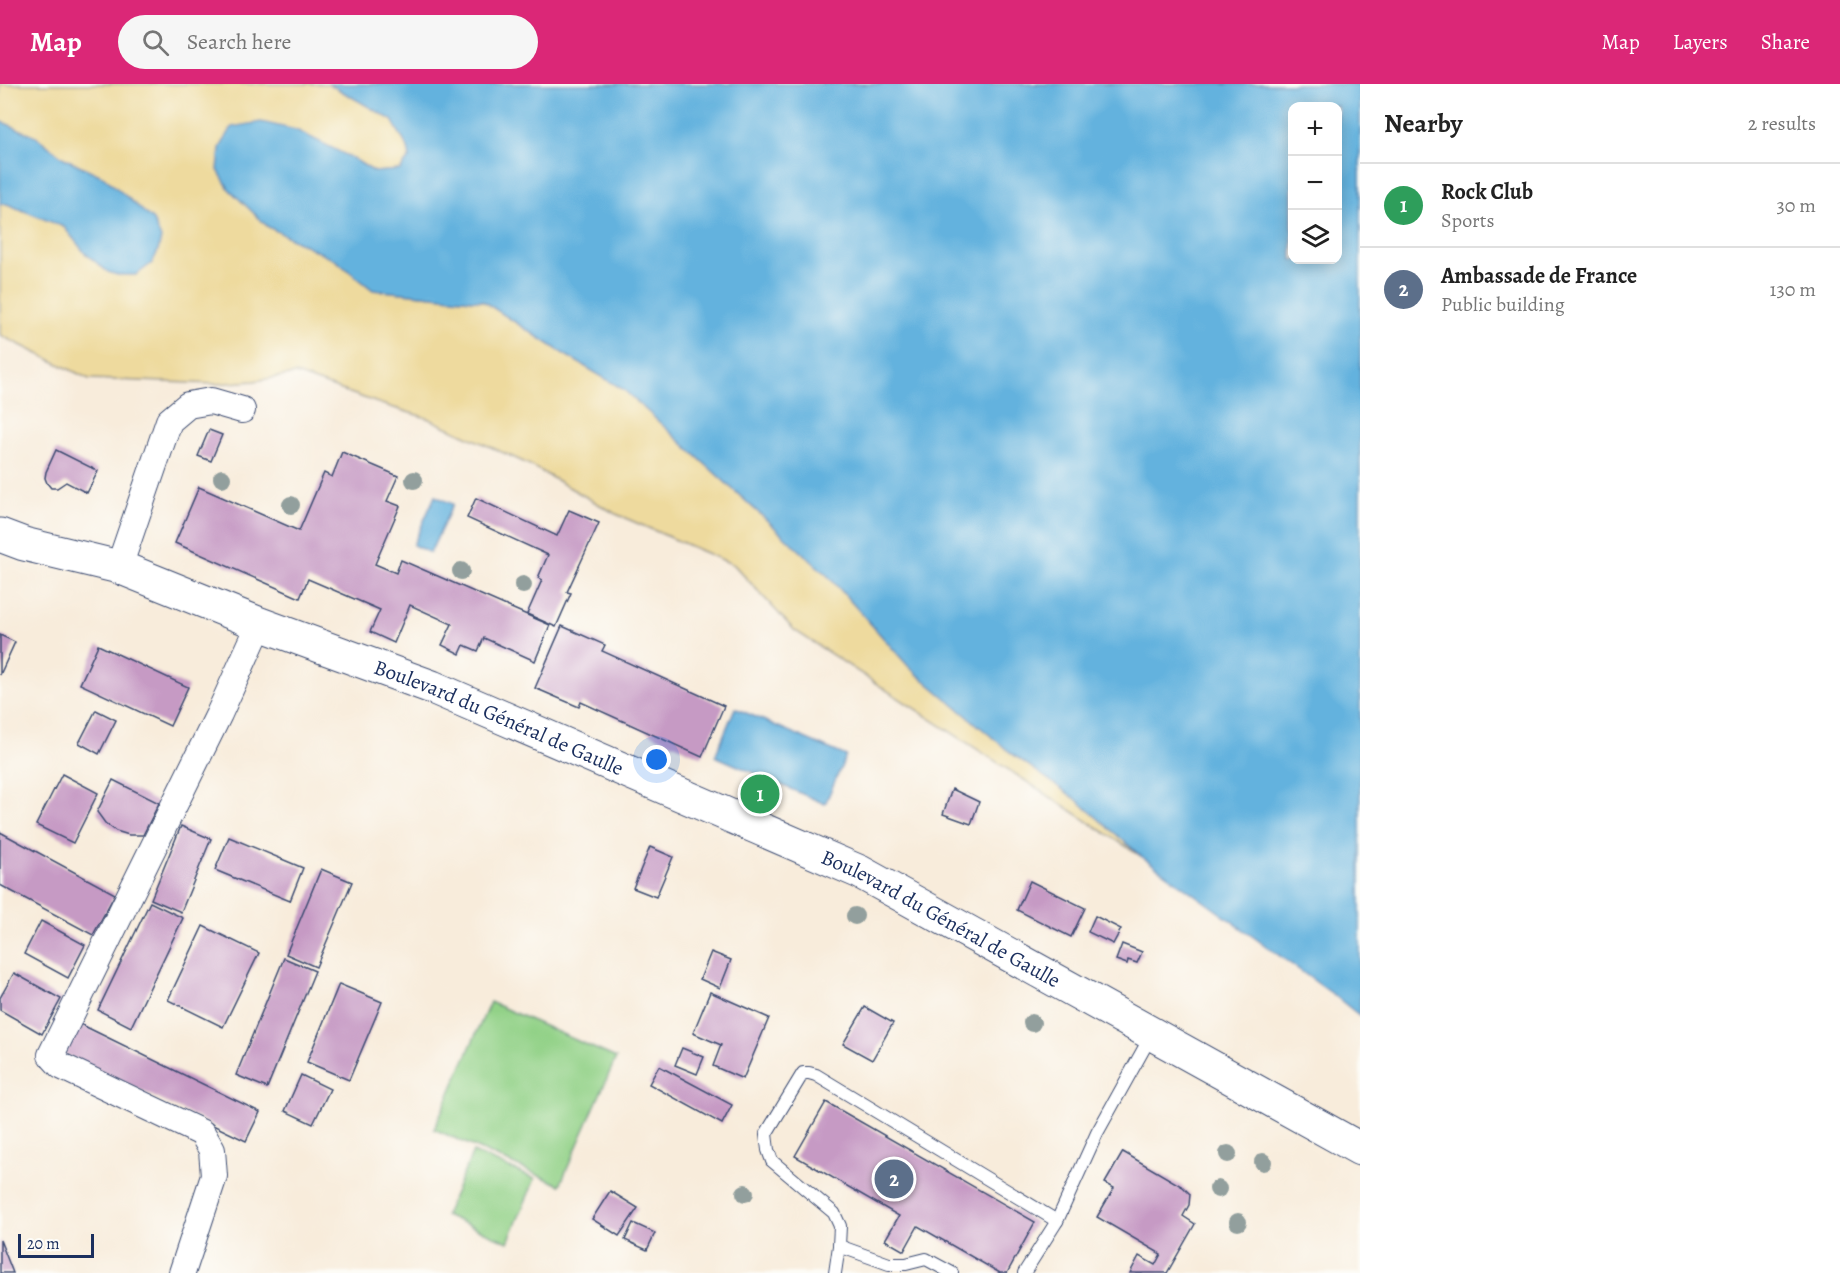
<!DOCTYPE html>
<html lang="en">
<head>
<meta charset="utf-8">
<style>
	body { margin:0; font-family:Alegreya,serif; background:#f6f6f6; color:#222 }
	.controls { position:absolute; right:18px; top:18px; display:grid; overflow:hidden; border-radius:12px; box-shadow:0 3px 15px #0003 }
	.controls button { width:54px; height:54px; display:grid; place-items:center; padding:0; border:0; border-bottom:2px solid #e0e0e0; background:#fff; color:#222; font:30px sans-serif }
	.scale { position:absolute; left:18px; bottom:15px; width:76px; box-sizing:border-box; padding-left:6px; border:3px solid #1b2f5e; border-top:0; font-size:16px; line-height:21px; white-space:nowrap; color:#1b2f5e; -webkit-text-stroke:4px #fdfcf7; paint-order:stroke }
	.you { position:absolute; left:657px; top:676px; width:21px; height:21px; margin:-15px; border:4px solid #fff; border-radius:50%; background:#1a73e8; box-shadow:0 0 0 9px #1a73e833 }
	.badge { display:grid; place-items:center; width:39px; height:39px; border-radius:50%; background:#db2777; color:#fff; font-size:20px; font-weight:700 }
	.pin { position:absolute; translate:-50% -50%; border:3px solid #fff; box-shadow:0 2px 6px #0006 }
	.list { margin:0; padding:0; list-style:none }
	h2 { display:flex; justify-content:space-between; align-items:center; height:78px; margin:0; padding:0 24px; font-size:26px }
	h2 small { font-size:20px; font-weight:400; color:#767676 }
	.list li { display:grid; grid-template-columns:39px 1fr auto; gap:18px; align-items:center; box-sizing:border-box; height:84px; padding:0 24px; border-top:2px solid #e0e0e0 }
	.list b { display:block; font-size:22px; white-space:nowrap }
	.list p { margin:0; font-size:20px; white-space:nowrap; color:#767676 }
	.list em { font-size:20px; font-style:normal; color:#767676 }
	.icon { flex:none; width:33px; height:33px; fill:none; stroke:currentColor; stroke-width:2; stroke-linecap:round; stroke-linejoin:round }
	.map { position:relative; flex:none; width:1360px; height:1189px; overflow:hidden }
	header { display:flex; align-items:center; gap:36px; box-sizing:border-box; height:84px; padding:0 30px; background:#db2777; color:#fff }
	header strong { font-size:28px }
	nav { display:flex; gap:33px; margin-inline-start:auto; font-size:21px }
	.search { width:420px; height:54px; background:#f6f6f6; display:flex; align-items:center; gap:15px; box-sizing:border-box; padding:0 21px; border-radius:33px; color:#767676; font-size:22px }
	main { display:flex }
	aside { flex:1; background:#fff }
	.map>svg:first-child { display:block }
	.green { fill:#92d187; stroke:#568072; stroke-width:1.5 }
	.sand { fill:#eeda9e; stroke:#84847e; stroke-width:1.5 }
	.water { fill:#64b2de; stroke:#40709e; stroke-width:1.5; fill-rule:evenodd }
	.building { fill:#c69ac4 }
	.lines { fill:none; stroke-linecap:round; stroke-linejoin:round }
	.service-casing { stroke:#3c4b71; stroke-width:14 }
	.minor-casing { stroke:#3c4b71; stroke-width:28 }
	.secondary-casing { stroke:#3c4b71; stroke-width:35 }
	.service { stroke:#fff; stroke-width:12 }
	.minor { stroke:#fff; stroke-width:26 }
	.secondary { stroke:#fff; stroke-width:33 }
	.tree { fill:#929f9d }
	.labels { text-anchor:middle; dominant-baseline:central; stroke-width:6; stroke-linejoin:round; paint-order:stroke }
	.street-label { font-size:21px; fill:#1b2f5e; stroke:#fdfcf7 }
</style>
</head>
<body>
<header>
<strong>Map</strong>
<div class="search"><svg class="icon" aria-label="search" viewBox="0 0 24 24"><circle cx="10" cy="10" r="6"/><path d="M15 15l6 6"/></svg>Search here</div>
<nav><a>Map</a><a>Layers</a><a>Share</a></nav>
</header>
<main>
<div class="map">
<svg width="1360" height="1189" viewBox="0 0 1360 1189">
	<rect width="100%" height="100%" fill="#fdfcf7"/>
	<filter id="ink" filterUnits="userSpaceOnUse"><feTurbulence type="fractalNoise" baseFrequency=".0167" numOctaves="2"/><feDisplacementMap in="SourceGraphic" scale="12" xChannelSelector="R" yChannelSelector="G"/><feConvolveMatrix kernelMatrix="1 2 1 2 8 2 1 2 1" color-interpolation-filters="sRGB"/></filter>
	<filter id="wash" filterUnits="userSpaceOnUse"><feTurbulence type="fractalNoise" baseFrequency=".008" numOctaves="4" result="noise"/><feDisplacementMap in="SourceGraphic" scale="24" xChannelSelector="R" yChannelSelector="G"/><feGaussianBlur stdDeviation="1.35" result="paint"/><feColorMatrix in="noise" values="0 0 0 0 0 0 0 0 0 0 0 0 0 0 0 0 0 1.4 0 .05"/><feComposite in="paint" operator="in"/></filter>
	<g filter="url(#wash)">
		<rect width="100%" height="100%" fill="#f8ecdb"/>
		<g class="green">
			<path d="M490,918L616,974L560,1101L434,1045Z"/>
			<path d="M473,1068L535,1095L508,1158L445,1131Z"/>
		</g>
		<path class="sand" d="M0,0H329L392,36L408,64L410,73L400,86L375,88L354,75L229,105L268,143L335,176L373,206L483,217L564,270L623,305L829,493L910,584L1011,669L1077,716L1141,772L794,546L734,481L616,430L528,380L427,334L381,320L296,290L254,297L216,300L89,295L0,251V120H7L64,143L85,169L108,188L136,191L151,179L158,167L104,93L64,74L35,52L0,37Z"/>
		<g class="water">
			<path d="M329,0H1360V932L1334,911L1141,772L1077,716L1011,669L910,584L829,493L623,305L564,270L483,217L373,206L335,176L268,143L229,105L218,86L220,64L232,43L261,38L296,46L354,75L374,88L400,86L410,73L408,64L392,36ZM1292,22H1338V176H1292Z"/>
			<path d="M0,37L35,52L64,74L104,93L153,136L161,154L158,167L152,179L136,191H117L108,188L85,169L64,143L7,120H0Z"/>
			<path d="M435,412L453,420L430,469L413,461Z"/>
			<path d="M735,624L846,672L825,720L715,672Z"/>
		</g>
		<g id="blocks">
			<g class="building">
				<path d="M209,346L222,351L211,377L198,372Z"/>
				<path d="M56,366L98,387L87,409L66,398L57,404H51L47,399L45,394L46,388Z"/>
				<path d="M342,368L398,392L387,417L400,422L375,480L396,489L401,476L550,541L535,577L484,554L478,567L464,561L460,570L442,561L452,540L410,521L394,559L370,548L380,526L308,495L300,514L175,459L199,403L299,447L324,389L332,393Z"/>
				<path d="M476,414L557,452L569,426L599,439L567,508L571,509L556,543L527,530L542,496L538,494L548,471L467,434Z"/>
				<path d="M562,542L605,561L602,567L724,622L702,673L581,618L579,623L535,604Z"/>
				<path d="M0,551L15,558L0,591Z"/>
				<path d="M98,561L188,603L170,642L80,600Z"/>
				<path d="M96,626L116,636L99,670L79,659Z"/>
				<path d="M62,690L98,709L73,759L36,741Z"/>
				<path d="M113,696L159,719L143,751H129L116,747L105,739L97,728Z"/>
				<path d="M952,705L979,718L971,740L943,730Z"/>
				<path d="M181,742L211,755L181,828L151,815Z"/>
				<path d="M0,748L115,810L93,851L0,801Z"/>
				<path d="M229,753L303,784L290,817L215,786Z"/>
				<path d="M650,763L673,773L656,813L633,804Z"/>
				<path d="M321,785L352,798L316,883L286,870Z"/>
				<path d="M1030,797L1085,824L1071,853L1017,826Z"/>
				<path d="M150,818L183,834L131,943L98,926Z"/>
				<path d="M1095,832L1121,845L1113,860L1088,848Z"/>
				<path d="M41,837L85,861L68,894L24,870Z"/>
				<path d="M203,842L259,869L223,943L168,916Z"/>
				<path d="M1122,860L1142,868L1137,879L1128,876L1127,880L1116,876Z"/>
				<path d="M711,868L731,876L720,904L700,895Z"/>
				<path d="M284,874L315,887L267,1004L236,991Z"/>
				<path d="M14,889L61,915L42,950L0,926V914Z"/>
				<path d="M339,900L382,918L349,996L307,978Z"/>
				<path d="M710,908L769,934L743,995L713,982L721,961L693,949Z"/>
				<path d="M865,923L893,939L872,976L843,960Z"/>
				<path d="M80,940L260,1028L246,1057L65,970Z"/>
				<path d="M682,964L704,973L697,990L675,981Z"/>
				<path d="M659,982L732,1021L722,1040L649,1000Z"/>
				<path d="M301,991L330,1005L313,1040L285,1027Z"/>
				<path d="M826,1018L1035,1138L1007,1189H1000L918,1142L904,1167L885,1156L899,1132L795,1072Z"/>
				<path d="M1123,1068L1183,1103L1190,1110L1189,1121L1183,1132L1195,1140L1167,1189H1130L1139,1172L1155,1181L1161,1170L1097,1133L1114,1104L1105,1099Z"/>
				<path d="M610,1107L638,1124L619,1152L592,1135Z"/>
				<path d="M633,1139L655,1149L647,1166L625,1156Z"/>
				<path d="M0,1156L13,1189H0Z"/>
			</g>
		</g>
	</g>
	<g filter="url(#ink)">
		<use href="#blocks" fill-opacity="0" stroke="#3c4b71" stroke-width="1.5"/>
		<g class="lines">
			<g class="service-casing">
				<g id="service">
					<path d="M839,1162L840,1142L834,1129L772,1077L768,1066L766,1050L803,989H809L816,991L1057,1137"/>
					<path d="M835,1189L839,1162L889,1180H906L926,1175L952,1189"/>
					<path d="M1024,1189L1057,1137L1097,1049L1152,950"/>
				</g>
			</g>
			<g class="minor-casing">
				<g id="minor">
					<path d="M119,483L169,337L188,321L211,317L242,326"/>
					<path d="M182,1189L214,1092L212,1066L202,1049L61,982L51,971L219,630L260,540"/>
				</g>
			</g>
			<g class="secondary-casing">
				<g id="secondary">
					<path id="s1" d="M0,451L24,460L119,483L260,540L432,603L860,788L1360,1065"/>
				</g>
			</g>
			<use href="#service" class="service"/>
			<use href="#minor" class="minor"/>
			<use href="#secondary" class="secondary"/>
		</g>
		<g class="tree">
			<circle cx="222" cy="394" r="9"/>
			<circle cx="414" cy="396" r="9"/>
			<circle cx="291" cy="421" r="9"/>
			<circle cx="461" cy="487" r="9"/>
			<circle cx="523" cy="501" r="9"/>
			<circle cx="855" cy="832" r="9"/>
			<circle cx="1032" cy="939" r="9"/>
			<circle cx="1228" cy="1070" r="9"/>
			<circle cx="1263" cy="1078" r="9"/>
			<circle cx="1218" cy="1105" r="9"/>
			<circle cx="745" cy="1109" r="9"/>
			<circle cx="1238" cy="1138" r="9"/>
		</g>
	</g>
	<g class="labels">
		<g class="street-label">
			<text stroke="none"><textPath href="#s1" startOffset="532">Boulevard du Général de Gaulle</textPath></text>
			<text stroke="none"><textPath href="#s1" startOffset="1018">Boulevard du Général de Gaulle</textPath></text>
		</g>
	</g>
</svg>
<div class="controls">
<button>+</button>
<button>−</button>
<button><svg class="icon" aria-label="layers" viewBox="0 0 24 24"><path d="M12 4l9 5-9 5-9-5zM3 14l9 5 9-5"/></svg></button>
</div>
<div class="scale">20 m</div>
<div class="you"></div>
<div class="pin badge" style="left:760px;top:710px;background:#2e9e5b">1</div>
<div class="pin badge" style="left:894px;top:1095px;background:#5c6f8a">2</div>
</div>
<aside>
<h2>Nearby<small>2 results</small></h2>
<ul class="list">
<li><span class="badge" style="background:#2e9e5b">1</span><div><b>Rock Club</b><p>Sports</p></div><em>30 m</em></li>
<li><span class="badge" style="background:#5c6f8a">2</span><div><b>Ambassade de France</b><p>Public building</p></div><em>130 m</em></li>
</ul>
</aside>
</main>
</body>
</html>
